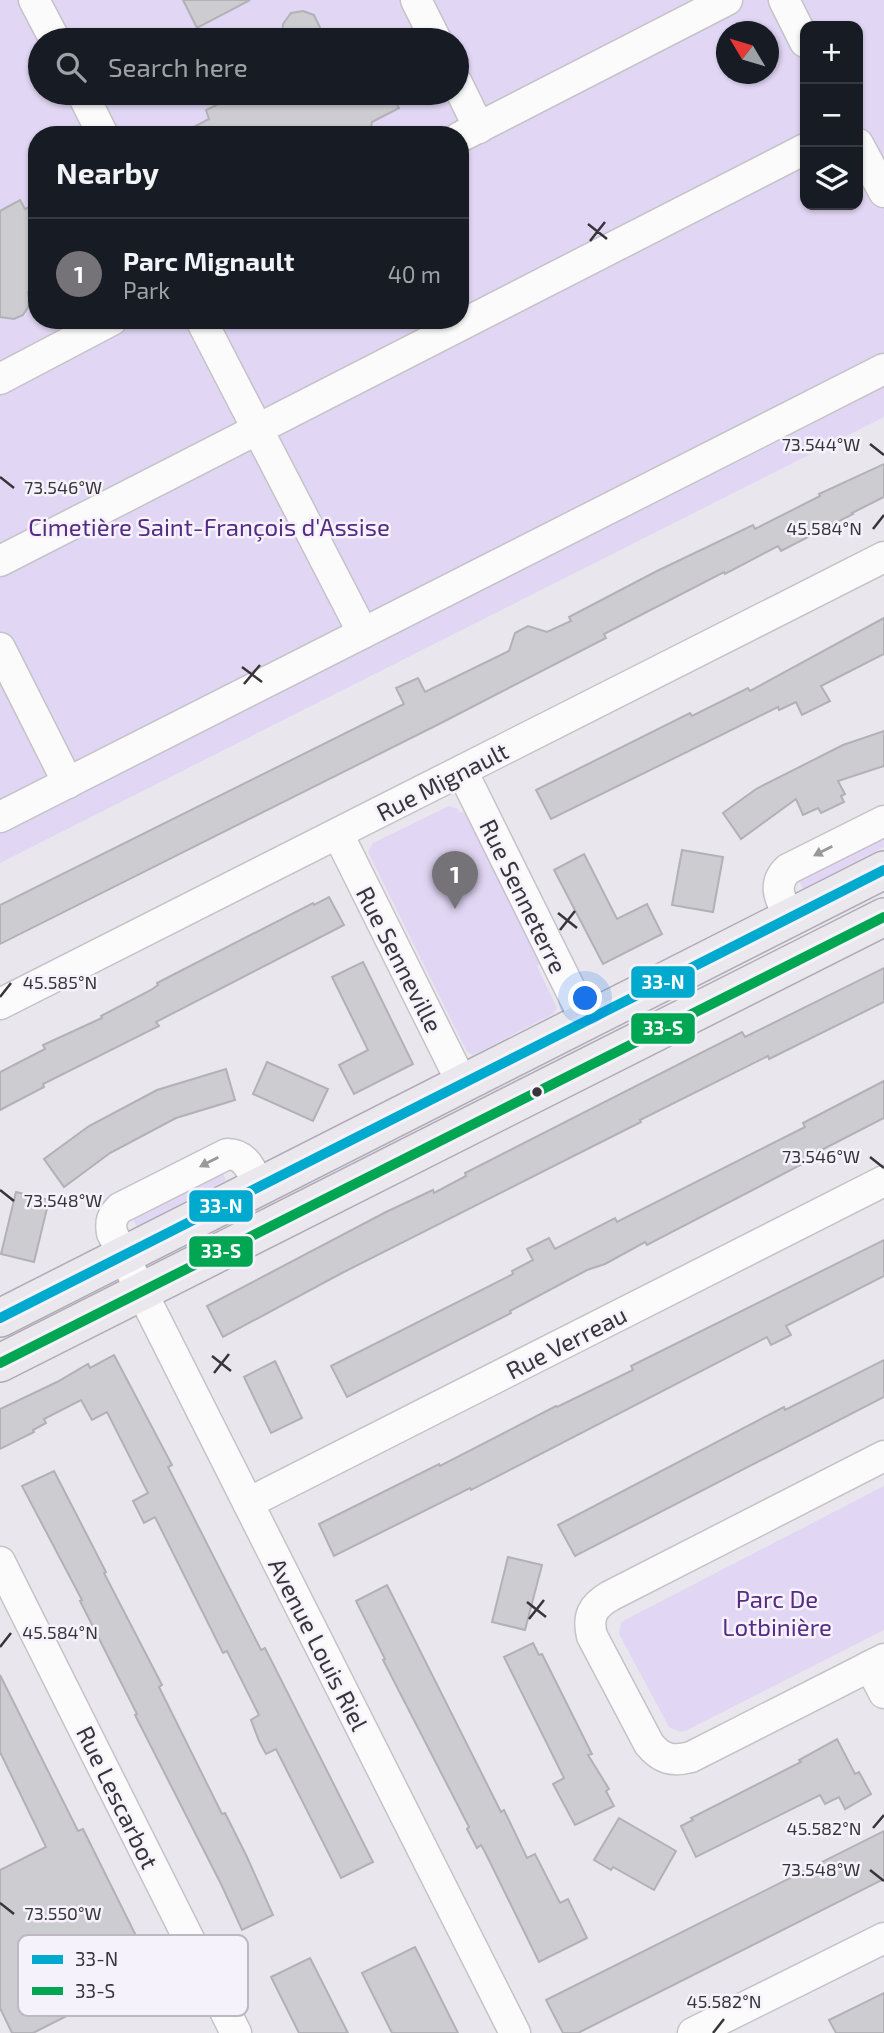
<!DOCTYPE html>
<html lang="en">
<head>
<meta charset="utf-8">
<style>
	body { margin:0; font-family:"Exo 2",sans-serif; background:#242831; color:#f1f3f6 }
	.controls { position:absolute; right:21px; top:21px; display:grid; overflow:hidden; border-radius:14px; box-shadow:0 2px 5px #0004 }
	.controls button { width:63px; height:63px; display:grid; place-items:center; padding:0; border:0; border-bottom:2px solid #363941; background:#171b24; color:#f1f3f6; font:35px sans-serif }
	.compass { position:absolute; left:716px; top:21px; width:63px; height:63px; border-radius:50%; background:#171b24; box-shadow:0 2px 5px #0004; rotate:308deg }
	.you { position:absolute; left:586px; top:999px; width:24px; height:24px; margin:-18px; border:5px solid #fff; border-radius:50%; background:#1a73e8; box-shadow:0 0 0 10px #1a73e833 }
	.badge { display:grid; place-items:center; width:46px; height:46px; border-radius:50%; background:#757378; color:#fff; font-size:23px; font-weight:700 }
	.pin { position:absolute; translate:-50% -58px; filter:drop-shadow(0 2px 4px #0008) }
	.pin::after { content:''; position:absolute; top:37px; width:24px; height:21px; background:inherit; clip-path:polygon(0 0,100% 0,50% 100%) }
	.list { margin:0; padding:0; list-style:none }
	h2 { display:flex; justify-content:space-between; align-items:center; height:91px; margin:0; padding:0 28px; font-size:30px }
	h2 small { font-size:23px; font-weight:400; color:#9ea1a6 }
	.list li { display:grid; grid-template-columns:46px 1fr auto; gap:21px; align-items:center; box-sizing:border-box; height:112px; padding:0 28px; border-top:2px solid #363941 }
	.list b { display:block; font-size:26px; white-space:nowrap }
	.list p { margin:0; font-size:23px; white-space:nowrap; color:#9ea1a6 }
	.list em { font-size:23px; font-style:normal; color:#9ea1a6 }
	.icon { flex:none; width:38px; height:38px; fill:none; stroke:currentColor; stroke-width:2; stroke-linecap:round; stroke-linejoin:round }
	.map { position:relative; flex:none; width:884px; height:2033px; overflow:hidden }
	.search { position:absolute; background:#171b24; box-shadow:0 2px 5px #0004; left:28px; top:28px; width:441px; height:77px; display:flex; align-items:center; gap:18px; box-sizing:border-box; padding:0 24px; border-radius:38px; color:#9ea1a6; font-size:26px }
	.panel { position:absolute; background:#171b24; box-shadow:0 2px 5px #0004; left:28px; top:126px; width:441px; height:203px; border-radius:28px }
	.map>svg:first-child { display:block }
	.green { fill:#e1d6f4; fill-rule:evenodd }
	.building { fill:#cdccd0; stroke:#b2b1b5; stroke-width:2 }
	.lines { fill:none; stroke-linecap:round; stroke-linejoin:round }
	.minor-casing { stroke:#c5c3c8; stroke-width:33 }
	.major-casing { stroke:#afaab7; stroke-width:40 }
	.minor { stroke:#fcfbfc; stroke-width:30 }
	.major { stroke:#eae8ed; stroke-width:37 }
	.bus-1-casing { stroke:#f6f2fc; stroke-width:16 }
	.bus-2-casing { stroke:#f6f2fc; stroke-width:16 }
	.bus-1 { stroke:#00a9ce; stroke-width:10 }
	.bus-2 { stroke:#00a651; stroke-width:10 }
	.oneway { fill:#9a989a }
	.ticks { fill:none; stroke:#373539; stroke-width:2.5 }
	.bus-dot { fill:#373539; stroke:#f6f2fc; stroke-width:2.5 }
	.labels { text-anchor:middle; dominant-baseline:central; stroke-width:5; stroke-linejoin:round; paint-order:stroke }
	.park-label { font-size:24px; fill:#562b85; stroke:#f6f2fc }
	.street-label { font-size:24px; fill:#373539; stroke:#f6f2fc }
	.key { fill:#f6f2fc; stroke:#bdb9c2; stroke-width:2 }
	.key-label { font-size:19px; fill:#373539 }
	.ticks-label { font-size:18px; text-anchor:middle; fill:#373539; stroke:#f6f2fc; stroke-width:5; stroke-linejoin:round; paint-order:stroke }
	.line-badge { stroke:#f6f2fc; stroke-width:2.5 }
	.badge-label { font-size:19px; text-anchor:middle; font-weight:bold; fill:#fff }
</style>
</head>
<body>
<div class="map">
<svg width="884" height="2033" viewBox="0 0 884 2033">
	<rect width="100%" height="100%" fill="#e9e7ed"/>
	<g class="green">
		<path d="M0,0H884V417L0,863ZM805,26H858V205H805ZM726,32H768V74H726ZM40,40H457V93H40ZM37,135H460V320H37Z"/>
		<path d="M449,806L458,809L460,813L464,811L542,963L537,966L557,1008L553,1014L473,1055L467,1052L368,852L373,843Z"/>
		<path d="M884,835V847L803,889L798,879Z"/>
		<path d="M221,1170L226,1180L137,1226L131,1216Z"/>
		<path d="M884,1486V1630L687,1730L680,1732L669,1727L619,1634L621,1622Z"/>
	</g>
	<g class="building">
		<path d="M183,0H250L197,28Z"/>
		<path d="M303,11L314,15L326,40H282L283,24L291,13Z"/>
		<path d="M241,93H392L399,108L372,122L370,135H179L209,119L206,110Z"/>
		<path d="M20,200L25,209L37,204V288L28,292L30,304L23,315L14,319L0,317V211Z"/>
		<path d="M884,464V497L852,513L853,514L781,551L778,546L725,574L724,572L604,634L606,638L441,723L0,944V905L404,704L396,688L418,678L425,692L509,651L515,633L528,626L547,632L571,621L569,617L657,571L753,525L755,529L820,496L819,494Z"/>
		<path d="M884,618V654L821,686L830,701L802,715L796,702L779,710L778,707L551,819L536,790L690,713L692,716L748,688L750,691Z"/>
		<path d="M884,731V766L838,781L845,794L841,796L844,802L821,813L818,808L803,815L796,799L741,839L723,813L756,789L843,745Z"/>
		<path d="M682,850L723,857L713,912L672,905Z"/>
		<path d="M584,854L617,919L647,904L662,934L603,964L554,870Z"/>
		<path d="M329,897L344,925L156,1022L159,1026L43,1084L44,1087L0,1110V1072L45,1049L43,1045L102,1018L101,1016L151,990L158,985L157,983L313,903L314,905Z"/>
		<path d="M363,962L413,1064L354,1094L339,1065L368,1050L332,977Z"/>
		<path d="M884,968V1002L769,1059L768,1056L640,1120L641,1122L340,1274L223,1337L207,1306L386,1212L433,1190L434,1193L466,1176L465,1173L742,1032L745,1037Z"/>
		<path d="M267,1062L328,1089L313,1121L253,1094Z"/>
		<path d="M226,1069L235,1100L176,1118L110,1153L64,1187L44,1159L89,1126L157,1090Z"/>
		<path d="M884,1081V1118L806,1158L808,1161L766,1183L647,1245L645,1242L605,1264L587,1270L510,1311L511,1313L347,1397L331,1366L513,1274L512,1271L533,1260L527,1249L549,1238L555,1249L615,1218L617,1222L805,1127L803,1123Z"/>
		<path d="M16,1192L49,1200L34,1262L1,1254Z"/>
		<path d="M884,1240V1276L786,1326L791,1335L771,1345L767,1337L471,1490L470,1488L334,1556L319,1524L439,1464L440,1466L556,1406L557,1407L633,1370L631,1366Z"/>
		<path d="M114,1355L172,1465L168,1467L261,1650L265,1648L373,1862L341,1878L276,1749L266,1754L259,1741L251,1720L259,1715L227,1651L223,1653L155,1517L144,1523L133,1501L148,1493L107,1412L92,1420L81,1400L44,1419L46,1423L33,1430L34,1432L0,1449V1409L57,1382L88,1364L90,1368Z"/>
		<path d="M884,1360V1397L575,1556L558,1525L784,1407L785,1410Z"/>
		<path d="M275,1361L302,1418L271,1433L244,1377Z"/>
		<path d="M54,1471L106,1572L104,1573L162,1685L159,1687L222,1814L225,1813L247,1857L273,1915L242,1930L222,1886L135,1715L137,1714L80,1601L82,1600L22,1486Z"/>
		<path d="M508,1557L542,1565L525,1630L492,1622Z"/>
		<path d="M387,1585L501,1812L504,1810L527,1858L535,1854L560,1903L568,1899L587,1938L539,1962L485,1852L481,1845L477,1848L467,1829L469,1827L383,1660L385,1659L356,1601Z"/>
		<path d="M533,1643L539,1655L542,1654L592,1754L588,1755L609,1789L606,1791L614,1806L575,1825L553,1784L564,1778L504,1657Z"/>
		<path d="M0,1675L78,1831L83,1829L154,1972L33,2033H12L0,2008V1870L46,1847L0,1752Z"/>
		<path d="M837,1739L855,1774L859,1772L871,1794L845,1809L839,1797L825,1804L820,1795L696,1857L681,1826L693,1820L691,1818L801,1762L799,1760Z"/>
		<path d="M619,1818L676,1851L654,1890L613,1867L611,1870L594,1860Z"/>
		<path d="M884,1831V1879L578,2033H563L546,2000Z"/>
		<path d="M415,1947L458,2033H392L362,1973Z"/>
		<path d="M310,1958L348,2033H299L271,1977Z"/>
		<path d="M884,1993V2033H836L829,2020Z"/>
	</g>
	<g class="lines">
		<g class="minor-casing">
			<g id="minor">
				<path d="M34,0L55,40"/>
				<path d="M416,0L436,40"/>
				<path d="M784,0L805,42"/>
				<path d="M457,83L479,128"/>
				<path d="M82,93L103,135"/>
				<path d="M460,137L727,0"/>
				<path d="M858,144L884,192"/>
				<path d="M201,320L363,633"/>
				<path d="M0,379L112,320"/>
				<path d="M0,561L805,149"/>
				<path d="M0,648L68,783"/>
				<path d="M462,771L586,1021"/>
				<path d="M0,817L884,369"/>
				<path d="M338,834L462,1083"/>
				<path d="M789,918C781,900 771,885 788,869L884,821"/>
				<path d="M0,1004L884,557"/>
				<path d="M259,1185C251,1170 246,1154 227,1154L120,1208C112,1216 110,1221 112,1233L515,2033"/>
				<path d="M884,1456L610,1596C593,1606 587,1616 592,1636L649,1744C661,1759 672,1762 691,1757L884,1659"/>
				<path d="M248,1503L884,1181"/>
				<path d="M0,1562L236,2033"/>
				<path d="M870,1666L884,1693"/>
				<path d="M693,2033L884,1938"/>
			</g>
		</g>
		<g class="major-casing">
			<g id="major">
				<path d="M0,1318L884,870"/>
				<path d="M0,1363L884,917"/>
			</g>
		</g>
		<use href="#minor" class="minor"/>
		<use href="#major" class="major"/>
		<g class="bus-1-casing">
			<path id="bus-1" d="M0,1318L884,870"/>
		</g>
		<g class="bus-2-casing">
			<path id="bus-2" d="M0,1363L884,917"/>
		</g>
		<use href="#bus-1" class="bus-1"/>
		<use href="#bus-2" class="bus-2"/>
	</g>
	<defs><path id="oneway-solid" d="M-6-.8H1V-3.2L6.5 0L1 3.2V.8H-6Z" transform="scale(1.75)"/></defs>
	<g class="oneway">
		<use href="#oneway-solid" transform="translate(823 851) rotate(153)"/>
		<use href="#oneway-solid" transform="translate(209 1162) rotate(153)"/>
	</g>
	<path class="ticks" d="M588,224L607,239M590,241L605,222M870,444L884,455M0,477L14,488M873,529L884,515M242,667L262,682M244,684L260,665M558,913L577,928M560,930L575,911M0,997L11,983M870,1157L884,1168M0,1190L14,1201M212,1356L231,1371M214,1373L229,1354M527,1602L546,1617M529,1619L544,1600M0,1647L11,1633M873,1828L884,1815M870,1870L884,1881M0,1903L14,1914M713,2033L724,2019"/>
	<circle class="bus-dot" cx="537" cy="1092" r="6"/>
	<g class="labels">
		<g class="park-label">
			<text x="209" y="526">Cimetière Saint-François d'Assise</text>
			<text x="777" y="1598">Parc De<tspan x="777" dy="28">Lotbinière</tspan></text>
		</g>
		<g class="street-label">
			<text transform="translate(442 781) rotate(-27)">Rue Mignault</text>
			<text transform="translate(524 896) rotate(64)">Rue Senneterre</text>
			<text transform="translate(400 959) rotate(63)">Rue Senneville</text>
			<text transform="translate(566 1342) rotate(-27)">Rue Verreau</text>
			<text transform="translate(319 1644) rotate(63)">Avenue Louis Riel</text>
			<text transform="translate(118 1797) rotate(64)">Rue Lescarbot</text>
		</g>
	</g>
	<rect x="18" y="1935" width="230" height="81" rx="10" class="key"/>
	<rect x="32" y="1955" width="31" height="9" fill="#00a9ce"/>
	<rect x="32" y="1987" width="31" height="8" fill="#00a651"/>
	<g class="key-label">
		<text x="75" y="1966">33-N</text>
		<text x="75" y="1998">33-S</text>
	</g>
	<g class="ticks-label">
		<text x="821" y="451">73.544°W</text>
		<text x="63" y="494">73.546°W</text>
		<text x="824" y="535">45.584°N</text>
		<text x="60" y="989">45.585°N</text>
		<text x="821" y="1163">73.546°W</text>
		<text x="63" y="1207">73.548°W</text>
		<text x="60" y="1639">45.584°N</text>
		<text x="824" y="1835">45.582°N</text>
		<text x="821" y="1876">73.548°W</text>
		<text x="63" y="1920">73.550°W</text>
		<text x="724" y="2008">45.582°N</text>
	</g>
	<g class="line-badge">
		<rect x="630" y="965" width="66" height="34" rx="7" fill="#00a9ce"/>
		<rect x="630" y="1012" width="66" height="33" rx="7" fill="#00a651"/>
		<rect x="188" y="1189" width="66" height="34" rx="7" fill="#00a9ce"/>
		<rect x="188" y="1235" width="66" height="33" rx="7" fill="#00a651"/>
	</g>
	<g class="badge-label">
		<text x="663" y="989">33-N</text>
		<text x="663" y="1035">33-S</text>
		<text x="221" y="1213">33-N</text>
		<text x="221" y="1258">33-S</text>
	</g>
</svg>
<div class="controls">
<button>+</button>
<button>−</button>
<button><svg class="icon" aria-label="layers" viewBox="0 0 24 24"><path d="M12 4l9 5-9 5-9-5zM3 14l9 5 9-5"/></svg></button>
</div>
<svg class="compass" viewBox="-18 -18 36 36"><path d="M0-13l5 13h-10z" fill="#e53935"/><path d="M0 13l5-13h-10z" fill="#9ea1a6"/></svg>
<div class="you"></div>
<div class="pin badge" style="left:455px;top:909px">1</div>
<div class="search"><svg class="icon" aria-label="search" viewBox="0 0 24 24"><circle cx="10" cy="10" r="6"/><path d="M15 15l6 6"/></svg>Search here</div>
<section class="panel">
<h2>Nearby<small></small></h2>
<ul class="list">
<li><span class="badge">1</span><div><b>Parc Mignault</b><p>Park</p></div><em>40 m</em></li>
</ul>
</section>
</div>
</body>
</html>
